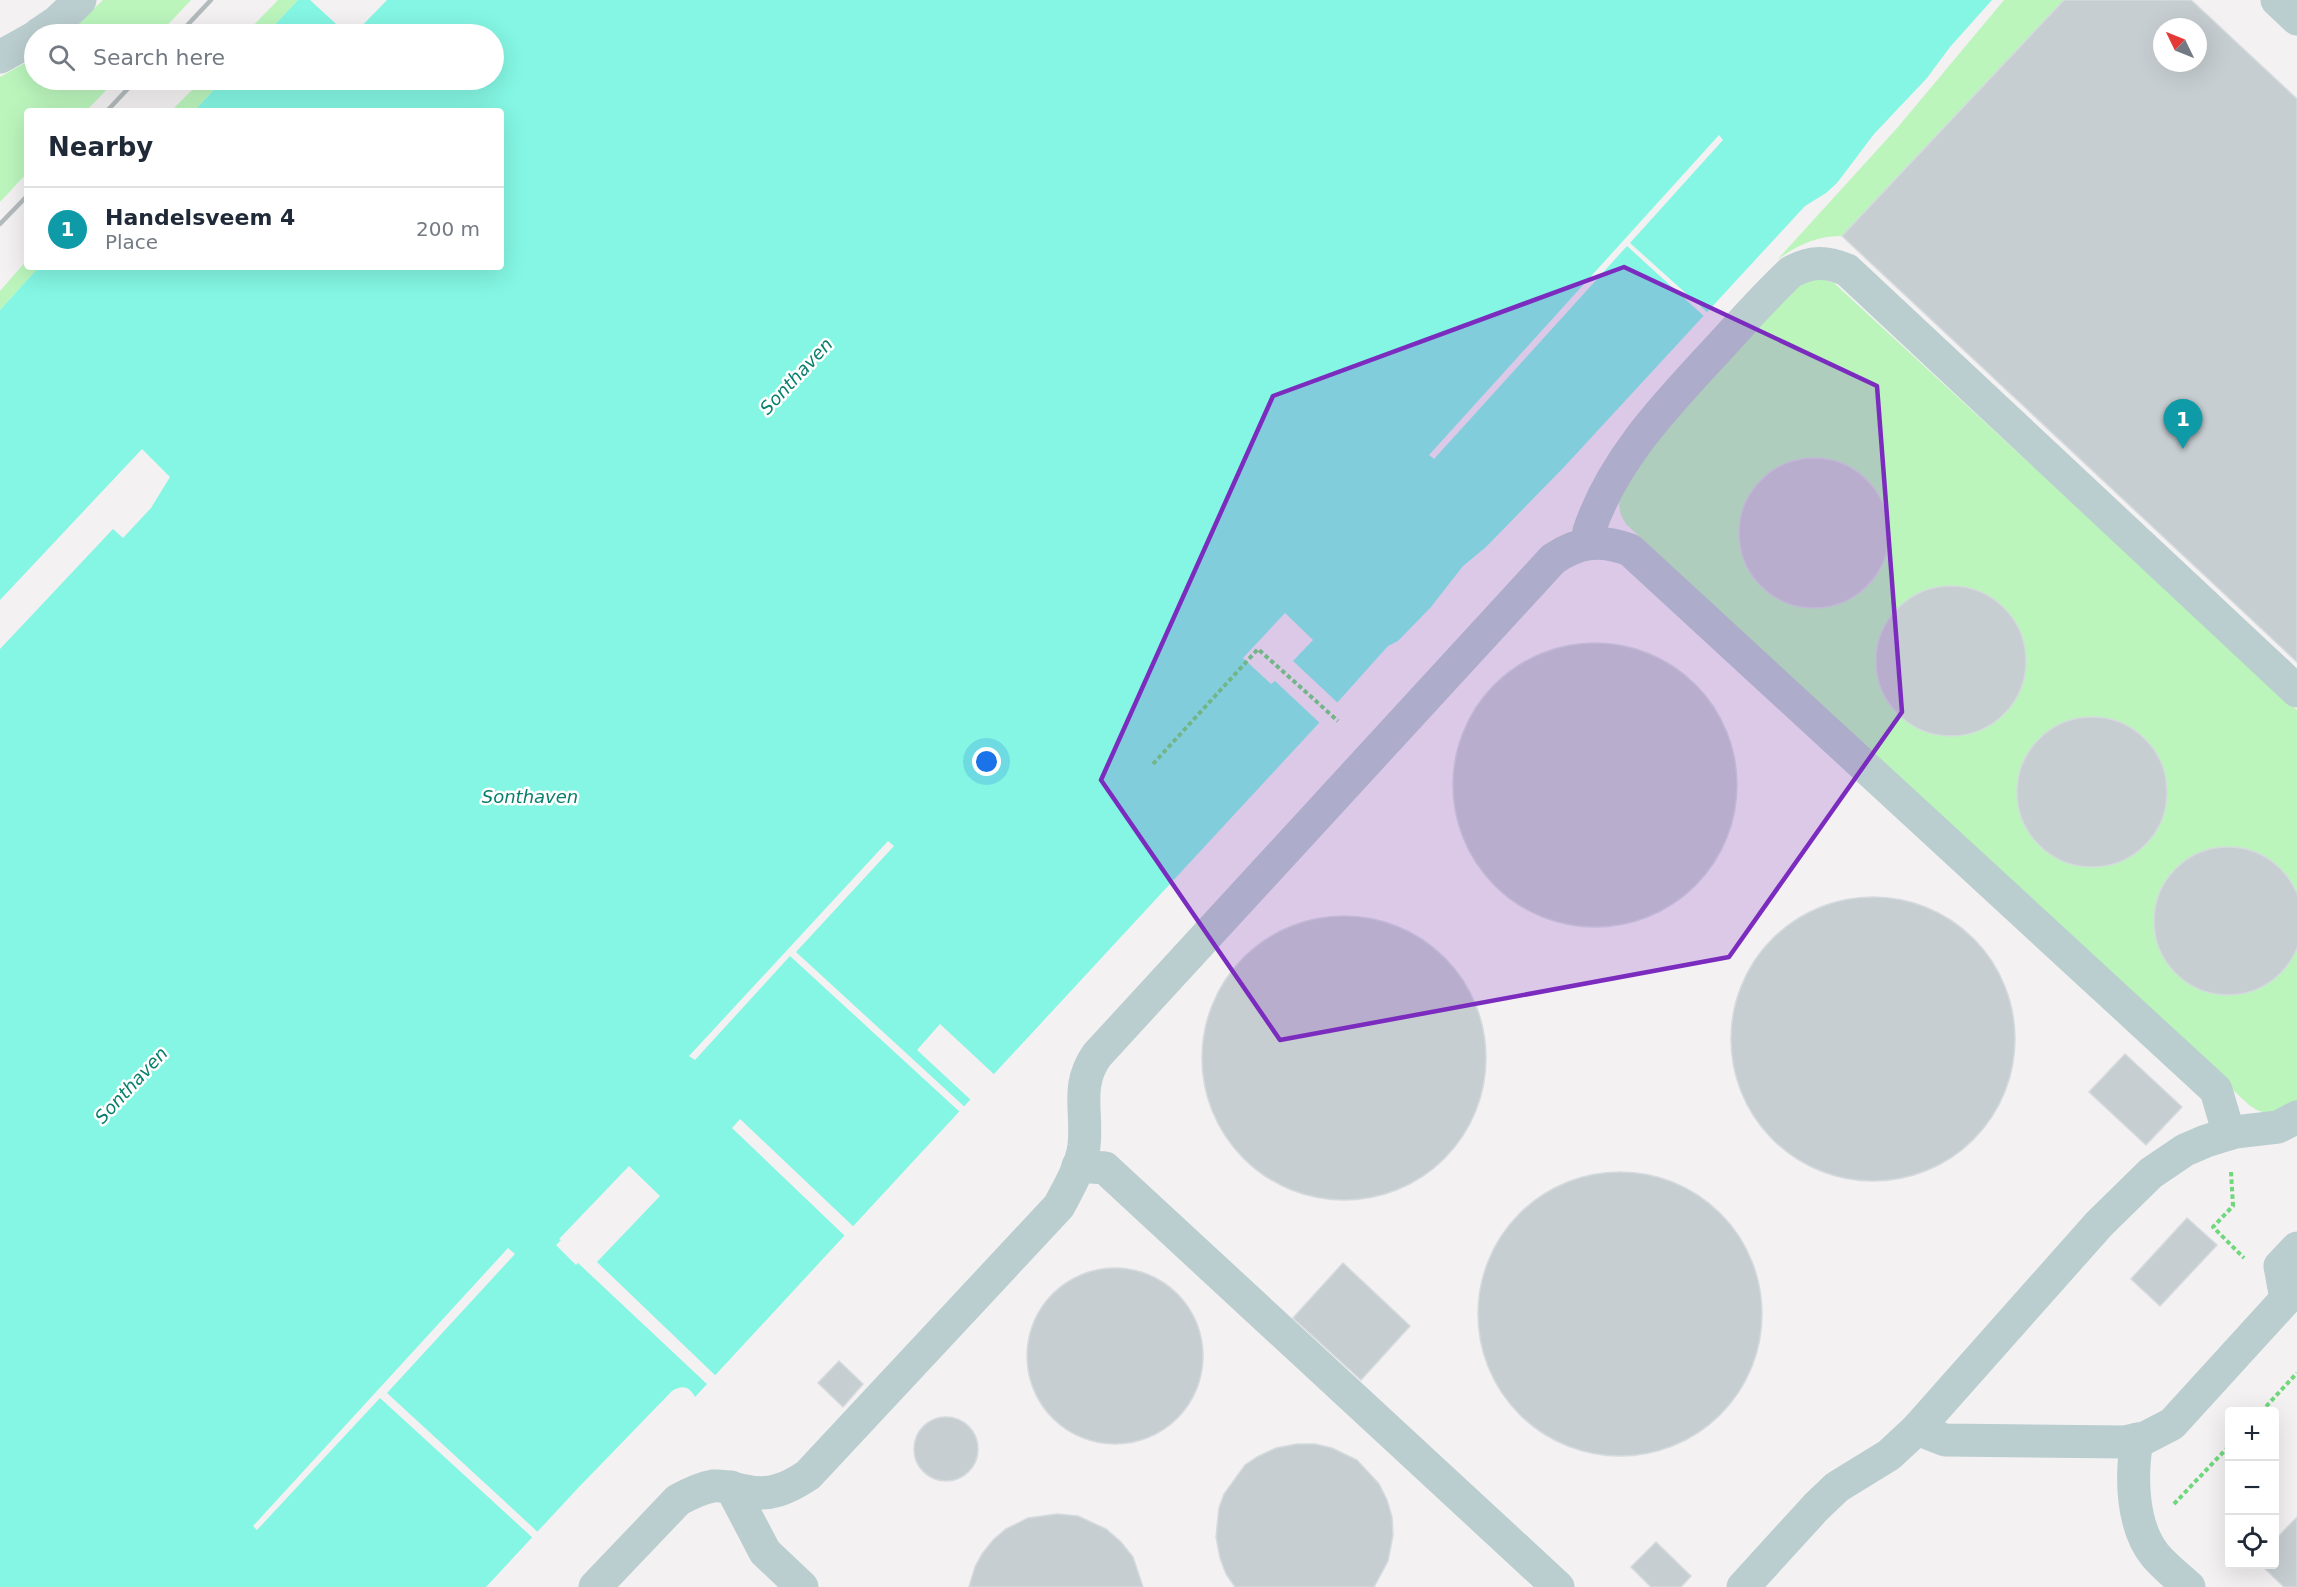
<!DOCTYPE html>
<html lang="en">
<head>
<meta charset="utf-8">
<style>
	body { margin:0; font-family:"DejaVu Sans",sans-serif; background:#f2f2f3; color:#1f2937 }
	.controls { position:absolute; right:18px; bottom:18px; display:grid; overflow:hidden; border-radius:6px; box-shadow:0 6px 24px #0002 }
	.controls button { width:54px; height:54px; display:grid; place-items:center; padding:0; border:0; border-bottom:2px solid #e0e1e3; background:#fff; color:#1f2937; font:30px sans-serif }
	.compass { position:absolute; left:2153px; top:18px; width:54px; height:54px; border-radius:50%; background:#fff; box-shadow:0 6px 24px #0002; rotate:313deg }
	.you { position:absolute; left:987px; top:762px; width:21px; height:21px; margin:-15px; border:4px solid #fff; border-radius:50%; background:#1a73e8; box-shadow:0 0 0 9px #1a73e833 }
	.badge { display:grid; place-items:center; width:39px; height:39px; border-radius:50%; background:#13728f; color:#fff; font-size:20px; font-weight:700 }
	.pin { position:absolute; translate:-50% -50px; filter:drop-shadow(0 2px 3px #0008) }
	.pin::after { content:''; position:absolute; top:32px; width:21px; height:18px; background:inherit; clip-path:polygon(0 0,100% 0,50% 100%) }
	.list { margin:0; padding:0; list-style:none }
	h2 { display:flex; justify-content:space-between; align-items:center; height:78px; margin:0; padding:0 24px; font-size:26px }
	h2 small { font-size:20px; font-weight:400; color:#747a83 }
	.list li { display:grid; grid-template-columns:39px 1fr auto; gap:18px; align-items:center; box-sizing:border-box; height:84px; padding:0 24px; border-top:2px solid #e0e1e3 }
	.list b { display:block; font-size:22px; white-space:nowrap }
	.list p { margin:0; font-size:20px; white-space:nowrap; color:#747a83 }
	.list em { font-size:20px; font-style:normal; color:#747a83 }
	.icon { flex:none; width:33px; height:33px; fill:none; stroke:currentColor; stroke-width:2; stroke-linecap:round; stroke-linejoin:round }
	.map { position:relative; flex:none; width:2297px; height:1587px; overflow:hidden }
	.search { position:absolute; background:#fff; box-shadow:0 6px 24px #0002; left:24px; top:24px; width:480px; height:66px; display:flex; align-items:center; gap:15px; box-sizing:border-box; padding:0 21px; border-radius:33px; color:#747a83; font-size:22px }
	.panel { position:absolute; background:#fff; box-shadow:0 6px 24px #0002; left:24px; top:108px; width:480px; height:162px; border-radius:6px }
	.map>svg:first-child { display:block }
	.green { fill:#bbf5bc }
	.water { fill:#84f6e3 }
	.pier { fill:#f3f1f2 }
	.building { fill:#c7ced1; stroke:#d4dadd; stroke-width:1.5; fill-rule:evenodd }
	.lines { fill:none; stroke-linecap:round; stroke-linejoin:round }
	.path { stroke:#6fd77c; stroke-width:4; stroke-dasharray:4.5 3; stroke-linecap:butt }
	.minor { stroke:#bacdcf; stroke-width:33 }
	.rail { stroke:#b2babc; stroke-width:4.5 }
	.marked { fill:#7b2cbf; fill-opacity:0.2; stroke:#7b2cbf; stroke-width:4.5; stroke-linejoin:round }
	.labels { text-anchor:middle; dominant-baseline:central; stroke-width:5; stroke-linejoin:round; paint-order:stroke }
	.water-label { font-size:18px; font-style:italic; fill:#067f6b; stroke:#fff }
</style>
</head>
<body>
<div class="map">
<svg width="2297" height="1587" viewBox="0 0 2297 1587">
	<rect width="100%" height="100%" fill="#f3f1f2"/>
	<g class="green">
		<path d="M103,0H191L159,34H68Z"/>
		<path d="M278,0H298L266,34H245Z"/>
		<path d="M2004,0H2064L1842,236C1817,236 1797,245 1777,260L1898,127Z"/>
		<path d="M34,58V80H116L86,111H27V173L0,202V77Z"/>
		<path d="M202,80H223L194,111H171Z"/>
		<path d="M27,260V267H39L0,310V291Z"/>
		<path d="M1813,279L1824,280L1834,283L2297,710V1102C2278,1112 2268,1119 2249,1105L1626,524C1618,512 1617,502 1623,489L1675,414L1786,293Z"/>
	</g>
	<g class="water">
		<path d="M298,0H310L347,34H266Z"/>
		<path d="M387,0H1992L1950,47L1927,78L1874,134L1837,183L1826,193L1805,206L1565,466L1486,547L1463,566L1431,607L1398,641L1388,646L1319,723L695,1397C689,1386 682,1385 672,1391L578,1488L486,1587H0V310L39,267H501V111H194L223,80H494V34H354Z"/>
	</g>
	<g class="pier">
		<path d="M1719,135L1723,140L1630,243L1709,314L1706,318L1627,246L1434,459L1429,455Z"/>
		<path d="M142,449L170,477L151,508L123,538L113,529L0,649V600Z"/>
		<path d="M1285,613L1313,640L1293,661L1340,705L1322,725L1275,681L1271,684L1243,658Z"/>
		<path d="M888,841L894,846L796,952L967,1109L962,1114L790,956L695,1060L689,1056Z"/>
		<path d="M940,1024L997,1077L973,1102L917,1050Z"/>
		<path d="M740,1119L856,1229L847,1238L732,1128Z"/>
		<path d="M629,1166L660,1196L597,1262L717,1377L709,1386L578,1263L576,1265L556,1245L561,1240L559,1239Z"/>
		<path d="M508,1248L515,1254L387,1393L540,1534L534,1539L380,1398L257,1530L253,1526Z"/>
	</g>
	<g class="building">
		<path d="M2064,0H2191L2297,99V662L1842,236ZM2162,27H2198V63H2162Z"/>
		<circle cx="1814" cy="533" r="75"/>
		<circle cx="1951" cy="661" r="75"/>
		<circle cx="1595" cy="785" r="142"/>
		<circle cx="2092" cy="792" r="75"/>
		<circle cx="2228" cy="921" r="74"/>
		<circle cx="1873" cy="1039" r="142"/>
		<circle cx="1344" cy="1058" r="142"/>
		<path d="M2125,1054L2182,1107L2146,1145L2089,1092Z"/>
		<circle cx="1620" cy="1314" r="142"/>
		<path d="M2187,1218L2217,1245L2160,1306L2131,1279Z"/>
		<path d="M1343,1263L1410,1326L1361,1380L1293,1318Z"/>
		<circle cx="1115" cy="1356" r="88"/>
		<path d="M839,1361L863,1384L843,1407L818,1383Z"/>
		<circle cx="946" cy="1449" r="32"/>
		<path d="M1297,1444H1315L1332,1448L1357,1460L1379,1484L1387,1500L1392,1517L1393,1535L1388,1561L1374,1587H1235L1226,1574L1220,1558L1216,1537L1219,1508L1224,1494L1245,1465L1257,1457L1276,1448Z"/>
		<path d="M1057,1514L1078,1516L1106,1529L1121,1542L1133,1557L1143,1587H969L975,1567L982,1554L993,1540L1006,1529L1028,1518Z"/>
		<path d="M2297,1517V1587H2284L2260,1564H2274V1541Z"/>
		<path d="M1656,1542L1691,1576L1681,1587H1651L1631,1567Z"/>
	</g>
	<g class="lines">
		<g class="path">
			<path d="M1153,764L1258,649L1338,721"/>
			<path d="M2231,1172L2233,1206L2213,1227L2244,1258"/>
			<path d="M2261,1412L2297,1373"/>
			<path d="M2174,1504L2230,1445"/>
		</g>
		<g class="minor">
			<path d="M2277,0L2297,19"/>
			<path d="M39,34L57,22L80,0"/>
			<path d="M0,57L34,38"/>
			<path d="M1595,543L1589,531C1613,460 1665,406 1715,352C1740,325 1764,297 1791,272C1811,261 1826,261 1847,270L2297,691"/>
			<path d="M1078,1166L1105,1168L1558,1587"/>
			<path d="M2286,1299L2280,1266L2297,1248"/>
			<path d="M1917,1429L1945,1440L2124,1442L2145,1438L2172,1424L2286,1299L2297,1291"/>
			<path d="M2137,1439C2131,1475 2131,1525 2155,1555C2165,1567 2178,1577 2189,1587"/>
			<path d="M731,1487L765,1552L802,1587"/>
			<path d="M595,1587L678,1500C689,1494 701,1488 713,1486C725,1485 735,1489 746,1491C769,1497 789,1488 808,1475L1059,1206C1069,1187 1081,1167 1084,1146C1088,1112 1075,1086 1097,1055L1553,559C1580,541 1600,539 1630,550L2216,1090L2229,1134"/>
			<path d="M1743,1587L1816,1507L1837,1487L1889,1455L1917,1429L2099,1224L2151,1173L2185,1150L2206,1141L2235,1132L2278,1127L2297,1117"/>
		</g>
		<g class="rail">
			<path d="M179,34L211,0"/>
			<path d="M107,111L136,80"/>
			<path d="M0,224L27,196"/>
		</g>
	</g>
	<path class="marked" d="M1624,267L1877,386L1902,712L1729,957L1280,1040L1101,780L1273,396Z"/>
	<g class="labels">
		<g class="water-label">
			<text transform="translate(796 376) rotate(-47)">Sonthaven</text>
			<text x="530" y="796">Sonthaven</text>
			<text transform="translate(131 1085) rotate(-47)">Sonthaven</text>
		</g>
	</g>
</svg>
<div class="controls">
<button>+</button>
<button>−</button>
<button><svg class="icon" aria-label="locate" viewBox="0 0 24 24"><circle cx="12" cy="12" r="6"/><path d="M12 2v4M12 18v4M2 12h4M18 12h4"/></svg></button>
</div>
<svg class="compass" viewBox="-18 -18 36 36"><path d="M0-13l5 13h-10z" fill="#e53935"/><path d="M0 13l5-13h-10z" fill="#747a83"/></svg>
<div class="you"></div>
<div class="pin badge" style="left:2183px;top:449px;background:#0f9aa8">1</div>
<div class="search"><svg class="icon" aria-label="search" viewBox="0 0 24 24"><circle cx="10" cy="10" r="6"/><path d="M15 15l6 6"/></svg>Search here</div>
<section class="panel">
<h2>Nearby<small></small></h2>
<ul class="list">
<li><span class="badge" style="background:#0f9aa8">1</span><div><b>Handelsveem 4</b><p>Place</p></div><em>200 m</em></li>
</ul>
</section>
</div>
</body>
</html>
